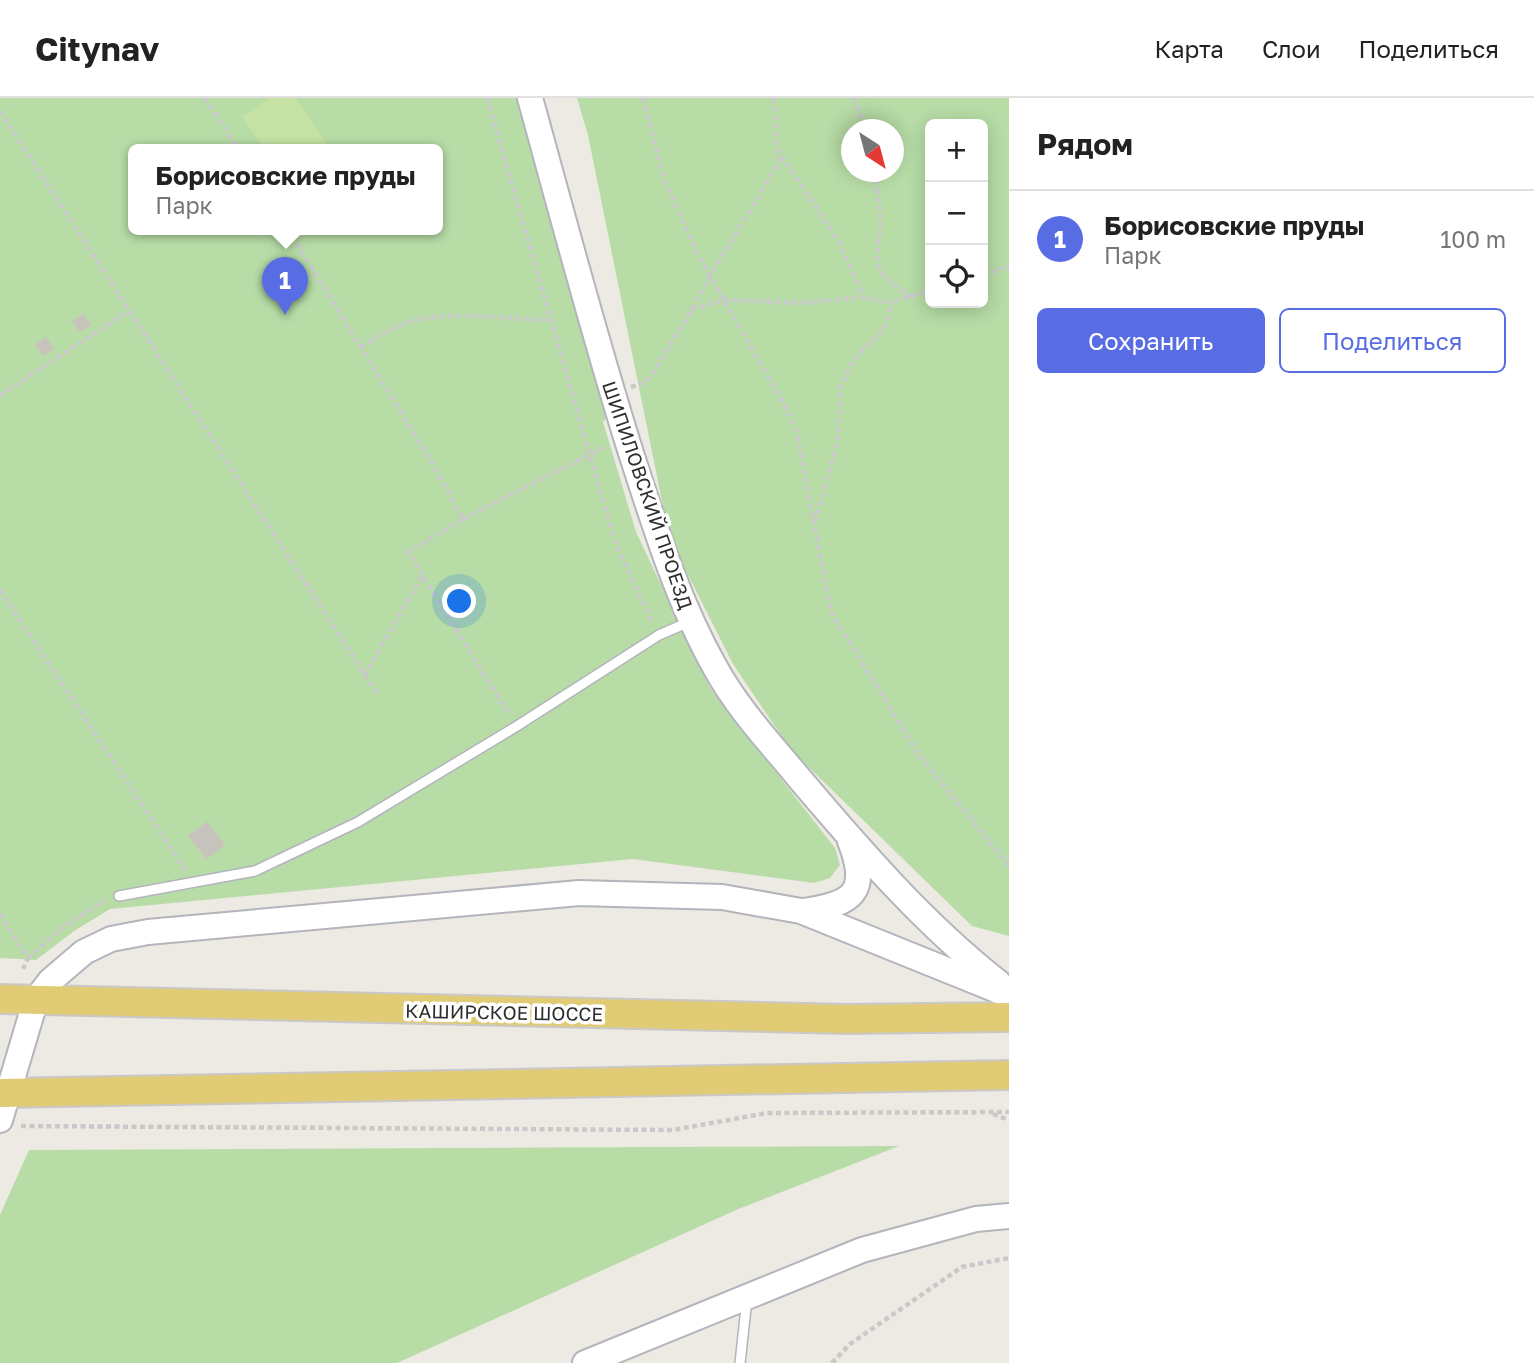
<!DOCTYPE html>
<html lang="ru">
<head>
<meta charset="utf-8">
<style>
	body { margin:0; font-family:"Golos Text",sans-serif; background:#f6f6f6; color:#222 }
	.controls { position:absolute; right:21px; top:21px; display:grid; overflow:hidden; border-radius:10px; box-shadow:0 4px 18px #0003 }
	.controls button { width:63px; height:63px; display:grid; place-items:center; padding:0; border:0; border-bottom:2px solid #e0e0e0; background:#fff; color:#222; font:35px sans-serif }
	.compass { position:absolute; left:841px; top:21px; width:63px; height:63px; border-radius:50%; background:#fff; box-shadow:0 4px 18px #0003; rotate:144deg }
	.you { position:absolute; left:460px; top:504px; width:24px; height:24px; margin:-18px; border:5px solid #fff; border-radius:50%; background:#1a73e8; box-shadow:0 0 0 10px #1a73e833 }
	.badge { display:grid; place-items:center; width:46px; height:46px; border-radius:50%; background:#586de4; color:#fff; font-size:23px; font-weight:700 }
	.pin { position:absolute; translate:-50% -58px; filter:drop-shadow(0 2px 4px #0008) }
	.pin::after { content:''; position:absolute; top:37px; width:24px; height:21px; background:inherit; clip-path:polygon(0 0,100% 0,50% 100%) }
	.popup { position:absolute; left:128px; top:46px; width:315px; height:91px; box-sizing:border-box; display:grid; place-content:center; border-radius:10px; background:#fff; filter:drop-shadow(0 2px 5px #0005); font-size:23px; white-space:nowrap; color:#767676 }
	.popup b { font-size:26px; color:#222 }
	.popup::after { content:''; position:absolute; left:50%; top:100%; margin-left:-14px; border:14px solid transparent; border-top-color:#fff }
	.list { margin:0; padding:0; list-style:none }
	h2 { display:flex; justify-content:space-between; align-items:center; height:91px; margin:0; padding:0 28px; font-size:30px }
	h2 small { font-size:23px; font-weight:400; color:#767676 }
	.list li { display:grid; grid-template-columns:46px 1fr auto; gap:21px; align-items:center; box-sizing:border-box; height:98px; padding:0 28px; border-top:2px solid #e0e0e0 }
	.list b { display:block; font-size:26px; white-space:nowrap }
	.list p { margin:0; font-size:23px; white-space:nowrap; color:#767676 }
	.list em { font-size:23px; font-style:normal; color:#767676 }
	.actions { display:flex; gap:14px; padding:21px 28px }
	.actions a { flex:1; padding:16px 0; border:2px solid #586de4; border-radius:10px; text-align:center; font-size:24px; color:#586de4 }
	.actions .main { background:#586de4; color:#fff }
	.icon { flex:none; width:38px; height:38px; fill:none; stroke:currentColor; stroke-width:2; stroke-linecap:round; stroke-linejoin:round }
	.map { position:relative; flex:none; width:1009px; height:1265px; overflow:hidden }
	header { display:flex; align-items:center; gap:42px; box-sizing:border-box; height:98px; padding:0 35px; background:#fff; border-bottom:2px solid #e0e0e0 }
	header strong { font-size:33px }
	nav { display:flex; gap:38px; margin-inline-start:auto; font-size:24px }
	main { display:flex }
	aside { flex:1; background:#fff }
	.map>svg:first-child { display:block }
	.green { fill:#b7dca6; fill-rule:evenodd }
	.pitch { fill:#c5e2a4 }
	.building { fill:#c6c3bd; stroke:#c9c5bc; stroke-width:2 }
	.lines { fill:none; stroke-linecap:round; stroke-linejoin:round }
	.lane-casing { stroke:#b3b4bc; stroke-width:12 }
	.secondary-casing { stroke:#b3b4bc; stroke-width:28 }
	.primary-casing { stroke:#c9c9c9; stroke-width:32 }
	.path { stroke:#c9c9c9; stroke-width:4.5; stroke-dasharray:5 3.5; stroke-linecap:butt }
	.lane { stroke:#fff; stroke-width:9 }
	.secondary { stroke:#fff; stroke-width:24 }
	.primary { stroke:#e1cb74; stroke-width:28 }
	.labels { text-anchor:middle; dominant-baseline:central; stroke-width:7; stroke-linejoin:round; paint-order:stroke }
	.street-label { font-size:19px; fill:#2e2e2e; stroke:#fff }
</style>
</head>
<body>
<header>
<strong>Citynav</strong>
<nav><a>Карта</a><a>Слои</a><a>Поделиться</a></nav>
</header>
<main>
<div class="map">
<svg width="1009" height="1265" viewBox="0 0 1009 1265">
	<rect width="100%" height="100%" fill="#ede9e3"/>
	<g class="green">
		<path d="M0,0H516L610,316L603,324L636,434L710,590L835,750L840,767L830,780L814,785L633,761L110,811L74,833L36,862L0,860ZM133,51H437V131H133Z"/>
		<path d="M577,0H1009V838L972,828L791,652L733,566L685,471L666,423L588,37ZM930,26H983V205H930ZM852,32H894V74H852Z"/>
		<path d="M899,1048L736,1112L397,1265H0V1117L29,1052Z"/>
	</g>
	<path class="pitch" d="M269,0H295L331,51H265L242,19Z"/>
	<g class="building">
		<path d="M83,217L90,227L80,233L73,223Z"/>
		<path d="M46,240L53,251L43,257L36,247Z"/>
		<path d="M207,725L224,747L207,760L189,738Z"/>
	</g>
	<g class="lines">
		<g class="lane-casing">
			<g id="lane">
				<path d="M119,798L255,773L358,724L517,628L659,537L689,524"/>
				<path d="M740,1265L747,1201"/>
			</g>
		</g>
		<g class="secondary-casing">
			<g id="secondary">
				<path d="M530,0C563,119 594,238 631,355C655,429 678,504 716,571C738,611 771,646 799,680C860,752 924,826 998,884"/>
				<path d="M803,813C853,806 870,795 850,743"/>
				<path d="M0,1022L36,901L50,883L84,854L111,841L148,834L579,795L722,799L801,813L1009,897"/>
				<path d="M585,1265L862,1152L976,1121L1009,1118"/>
			</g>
		</g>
		<g class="primary-casing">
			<g id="primary">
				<path d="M0,901L846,921L1009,919"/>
				<path d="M0,995L1009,977"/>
			</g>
		</g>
		<g class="path">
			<path d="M205,0L238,51"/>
			<path d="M487,0L616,447L653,526"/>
			<path d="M643,0L664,81L697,155L789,315L797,336L831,514L917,654L1009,768"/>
			<path d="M774,0L777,51L838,142L864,199L885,205L930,193"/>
			<path d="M854,0L865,32"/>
			<path d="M0,13L378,597"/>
			<path d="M873,74C875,86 879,100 880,113C884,161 858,163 911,199"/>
			<path d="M288,131L432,365L463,421L408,454L509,616"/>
			<path d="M983,177L1009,168"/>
			<path d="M692,211C719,158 754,111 781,59"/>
			<path d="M361,249C379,238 398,225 420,221C462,214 509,221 551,222"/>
			<path d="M631,289L646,284L651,278L692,211L725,202L802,205L864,199"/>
			<path d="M0,297L129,213"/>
			<path d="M463,421L605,349"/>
			<path d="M815,424L838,343L840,290L853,262L884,231L892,205"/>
			<path d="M0,492L186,773"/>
			<path d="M364,578L422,478"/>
			<path d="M0,816L28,860L23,871"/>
			<path d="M28,860L58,833L105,802"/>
			<path d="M993,1016L1009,1022"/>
			<path d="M21,1028L673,1032L767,1015L1009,1014"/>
			<path d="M832,1265L850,1246L962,1169L1009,1160"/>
		</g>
		<use href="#lane" class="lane"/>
		<use href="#secondary" class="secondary"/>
		<use href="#primary" class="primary"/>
	</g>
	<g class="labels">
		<g class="street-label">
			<text transform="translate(648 397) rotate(71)">ШИПИЛОВСКИЙ ПРОЕЗД</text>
			<text transform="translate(504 914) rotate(1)">КАШИРСКОЕ ШОССЕ</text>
		</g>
	</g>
</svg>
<div class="controls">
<button>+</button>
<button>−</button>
<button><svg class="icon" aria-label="locate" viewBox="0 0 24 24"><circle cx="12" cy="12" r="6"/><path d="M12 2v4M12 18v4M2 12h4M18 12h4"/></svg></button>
</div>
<svg class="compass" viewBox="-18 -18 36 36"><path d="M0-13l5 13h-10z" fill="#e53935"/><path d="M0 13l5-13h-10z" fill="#767676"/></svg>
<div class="you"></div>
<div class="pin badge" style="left:285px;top:217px">1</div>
<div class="popup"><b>Борисовские пруды</b>Парк</div>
</div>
<aside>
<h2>Рядом<small></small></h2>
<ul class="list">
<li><span class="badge">1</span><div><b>Борисовские пруды</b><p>Парк</p></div><em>100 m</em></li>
</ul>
<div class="actions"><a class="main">Сохранить</a><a>Поделиться</a></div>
</aside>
</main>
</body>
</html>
